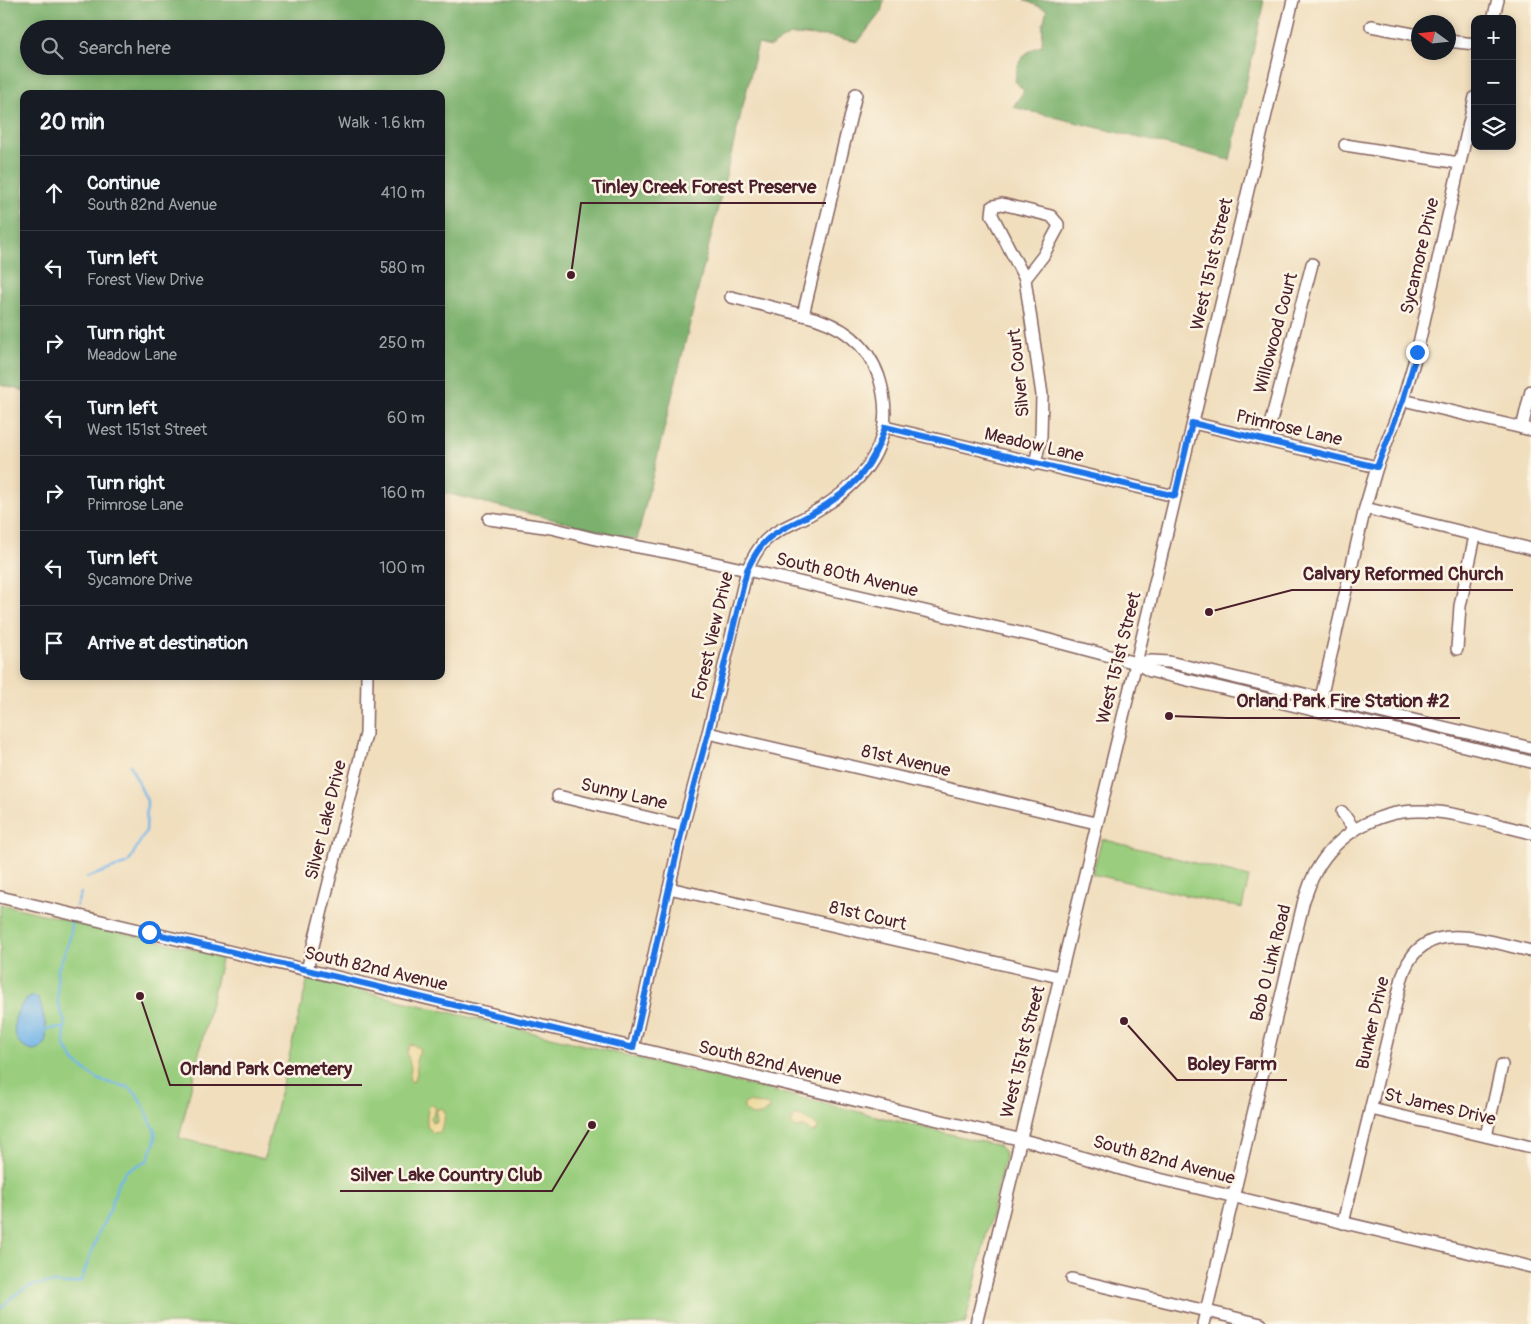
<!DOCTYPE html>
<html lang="en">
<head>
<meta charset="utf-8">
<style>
	body { margin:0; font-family:Pangolin,sans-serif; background:#20242c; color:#f1f3f6 }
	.controls { position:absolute; right:15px; top:15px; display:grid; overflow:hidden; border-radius:10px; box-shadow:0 2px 8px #0003 }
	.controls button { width:45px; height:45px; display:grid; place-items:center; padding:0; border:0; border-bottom:1px solid #363941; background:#171b24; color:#f1f3f6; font:25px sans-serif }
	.compass { position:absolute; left:1411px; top:15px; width:45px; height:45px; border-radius:50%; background:#171b24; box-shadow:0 2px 8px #0003; rotate:285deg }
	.stop { position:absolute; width:15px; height:15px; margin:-11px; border:4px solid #1a73e8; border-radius:50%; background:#fff }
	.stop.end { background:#1a73e8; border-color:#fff; box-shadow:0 1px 5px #0008 }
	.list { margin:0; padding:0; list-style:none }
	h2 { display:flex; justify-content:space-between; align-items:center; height:65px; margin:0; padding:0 20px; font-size:21px }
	h2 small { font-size:16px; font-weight:400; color:#9ea1a6 }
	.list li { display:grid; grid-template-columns:32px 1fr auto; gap:15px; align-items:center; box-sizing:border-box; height:75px; padding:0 20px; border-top:1px solid #363941 }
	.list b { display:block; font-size:19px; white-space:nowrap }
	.list p { margin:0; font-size:16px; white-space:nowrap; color:#9ea1a6 }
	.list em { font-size:16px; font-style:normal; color:#9ea1a6 }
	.icon { flex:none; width:28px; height:28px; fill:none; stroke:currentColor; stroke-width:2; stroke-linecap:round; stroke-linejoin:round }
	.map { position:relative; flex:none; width:1531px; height:1324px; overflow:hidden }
	.search { position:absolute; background:#171b24; box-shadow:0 2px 8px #0003; left:20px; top:20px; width:425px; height:55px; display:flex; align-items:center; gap:12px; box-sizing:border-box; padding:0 18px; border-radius:28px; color:#9ea1a6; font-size:19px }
	.panel { position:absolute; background:#171b24; box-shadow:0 2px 8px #0003; left:20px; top:90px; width:425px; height:590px; border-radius:10px }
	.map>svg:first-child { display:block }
	.green { fill:#9ace7e; stroke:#727654 }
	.forest { fill:#7bb16d; stroke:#62684c; fill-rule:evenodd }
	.sand { fill:#eeda9e; stroke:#9c7c64 }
	.water { fill:#74b6e9; stroke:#5f6a8a }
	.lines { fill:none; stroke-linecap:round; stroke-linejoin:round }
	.stream { stroke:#74b6e9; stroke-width:2.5 }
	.minor-casing { stroke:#84625e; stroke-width:14 }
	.minor { stroke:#fff; stroke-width:11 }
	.route { stroke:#1a73e8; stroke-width:6 }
	.labels { text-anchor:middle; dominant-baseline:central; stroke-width:5; stroke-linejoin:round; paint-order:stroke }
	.street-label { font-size:18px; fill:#4a1f2b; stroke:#fcf5e5 }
	.leader { fill:none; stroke:#4a1f2b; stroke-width:2 }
	.callout-dot { fill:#4a1f2b; stroke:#fcf5e5; stroke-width:2 }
	.callout-label { font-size:19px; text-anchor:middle; font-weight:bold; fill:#4a1f2b; stroke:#fcf5e5; stroke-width:5; stroke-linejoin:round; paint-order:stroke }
</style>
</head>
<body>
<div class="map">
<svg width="1531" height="1324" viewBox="0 0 1531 1324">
	<rect width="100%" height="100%" fill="#fcf5e5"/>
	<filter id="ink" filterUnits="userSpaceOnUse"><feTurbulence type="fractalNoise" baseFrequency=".02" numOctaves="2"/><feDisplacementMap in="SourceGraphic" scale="10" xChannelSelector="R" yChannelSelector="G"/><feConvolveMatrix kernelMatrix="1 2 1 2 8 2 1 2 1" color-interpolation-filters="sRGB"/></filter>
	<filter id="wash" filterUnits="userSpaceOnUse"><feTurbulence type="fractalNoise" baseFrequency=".0096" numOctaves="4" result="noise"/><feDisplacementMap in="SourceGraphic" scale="20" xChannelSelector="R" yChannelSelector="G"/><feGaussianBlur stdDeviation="1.12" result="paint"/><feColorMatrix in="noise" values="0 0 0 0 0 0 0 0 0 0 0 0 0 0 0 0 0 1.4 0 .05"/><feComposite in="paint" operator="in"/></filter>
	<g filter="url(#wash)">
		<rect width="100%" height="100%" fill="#f0debd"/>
		<g class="green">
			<path d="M1102,839L1249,877L1242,908L1092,874Z"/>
			<path d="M0,904L222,956L179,1138L264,1159L308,978L999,1146L1004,1151L1005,1157L965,1324H0Z"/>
		</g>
		<g class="forest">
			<path d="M0,0H884L881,12L858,42L829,36L790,35L770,47L758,44L637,540L441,492V94H24V391L0,385ZM29,29H436V66H29Z"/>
			<path d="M1024,0H1264L1230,160L1013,107L1024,91L1015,81C1018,59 1021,54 1042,45L1043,24L1047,10Z"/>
		</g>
		<g class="sand">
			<path d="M412,1044L420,1049L416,1061L417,1074L413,1082L409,1080L411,1068L407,1053L409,1046Z"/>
			<path d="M747,1102L768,1105L770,1109L761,1115L752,1116L744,1109V1104Z"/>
			<path d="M429,1105H433L436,1109L431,1118L432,1123L437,1121L436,1113L438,1109L442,1108L445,1112L444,1122L440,1132L433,1133L427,1126V1115Z"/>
			<path d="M794,1116C799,1115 815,1122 818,1128L817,1131L811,1132L804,1127L794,1128L791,1122Z"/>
		</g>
		<path class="water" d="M33,996L37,997C42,1004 42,1010 44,1018C58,1070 4,1053 16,1016C18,1008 25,999 33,996Z"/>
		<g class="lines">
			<g class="stream">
				<path d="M86,878L128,863L146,831L147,801L130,765"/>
				<path d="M76,906L81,893"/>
				<path d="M44,1029L65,1028"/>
				<path d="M0,1309C17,1291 28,1283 54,1283C64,1284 72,1285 81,1281L99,1232L110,1210L118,1183L126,1171L147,1161L155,1142V1132L146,1111L136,1093L128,1087L102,1081L90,1074L75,1062L64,1045L65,1023L58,1003L57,971L69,942L71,933V919"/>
			</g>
		</g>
	</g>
	<g filter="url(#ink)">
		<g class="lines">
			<g class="minor-casing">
				<g id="minor">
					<path d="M1493,19L1498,0"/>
					<path d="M1371,26L1418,35"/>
					<path d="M1448,41L1475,44"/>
					<path d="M1345,145L1459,163"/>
					<path d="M1025,279L992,215L993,206L1002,204L1051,216L1058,224V228L1043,256L1025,279L1042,395L1041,436L1035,464"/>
					<path d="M731,297L803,315"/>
					<path d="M1403,400L1531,430"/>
					<path d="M1193,423L1377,467"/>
					<path d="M885,427L1175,496"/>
					<path d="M1522,428L1531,391"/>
					<path d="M1266,440L1312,264"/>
					<path d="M1365,508L1531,549"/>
					<path d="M489,519L551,528L596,539L666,552L747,570L1042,638L1136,663L1150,671L1531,762"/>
					<path d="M1457,649L1460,606L1475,536"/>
					<path d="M1136,663L1152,661L1169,662L1531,748"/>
					<path d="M1318,711L1365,508L1377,467L1403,400L1417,352L1475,97"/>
					<path d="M708,733L1096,823"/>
					<path d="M558,796L683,826"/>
					<path d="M1342,812L1354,829"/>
					<path d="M669,888L1059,977"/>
					<path d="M0,897L1035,1143L1134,1173L1531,1267"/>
					<path d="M307,970L366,734L367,676"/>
					<path d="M633,1048L683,826L708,733L747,570C752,559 757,549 765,541C778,528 796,523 811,514C865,484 899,441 879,377C867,342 838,323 803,315L856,94"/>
					<path d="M1371,1109L1531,1147"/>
					<path d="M1486,1136L1502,1065"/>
					<path d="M1343,1223L1402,978C1420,914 1485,941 1531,951"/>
					<path d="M1072,1279L1261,1324"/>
					<path d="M976,1324L1136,663L1293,0"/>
					<path d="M1203,1324L1304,900C1307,893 1309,886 1312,879C1331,837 1376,809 1423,811C1458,812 1497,825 1531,833"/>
				</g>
			</g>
			<use href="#minor" class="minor"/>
		</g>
	</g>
	<g class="lines" filter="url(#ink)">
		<path class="route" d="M149,932L633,1048L683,826L708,733L747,570C766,530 778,533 813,513C851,491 872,471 885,427L1175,496L1192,423L1377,467L1403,400L1417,352"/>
	</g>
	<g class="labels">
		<g class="street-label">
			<text transform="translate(1420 256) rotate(-77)">Sycamore Drive</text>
			<text transform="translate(1212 264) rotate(-77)">West 151st Street</text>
			<text transform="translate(1276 333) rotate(-75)">Willowood Court</text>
			<text transform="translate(1019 373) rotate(-96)">Silver Court</text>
			<text transform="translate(1289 428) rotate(13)">Primrose Lane</text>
			<text transform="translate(1034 445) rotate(13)">Meadow Lane</text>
			<text transform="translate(847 575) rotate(13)">South 80th Avenue</text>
			<text transform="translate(713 636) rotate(-77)">Forest View Drive</text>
			<text transform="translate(1119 658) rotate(-76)">West 151st Street</text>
			<text transform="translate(906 761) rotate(13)">81st Avenue</text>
			<text transform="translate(624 794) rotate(13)">Sunny Lane</text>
			<text transform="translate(326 820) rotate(-76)">Silver Lake Drive</text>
			<text transform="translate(868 916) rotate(13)">81st Court</text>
			<text transform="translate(1271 963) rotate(-76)">Bob O Link Road</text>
			<text transform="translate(376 969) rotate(13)">South 82nd Avenue</text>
			<text transform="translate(1373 1023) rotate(-77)">Bunker Drive</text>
			<text transform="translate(1023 1052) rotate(-76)">West 151st Street</text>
			<text transform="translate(770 1063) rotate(13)">South 82nd Avenue</text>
			<text transform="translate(1440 1107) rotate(13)">St James Drive</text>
			<text transform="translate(1164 1160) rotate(15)">South 82nd Avenue</text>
		</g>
	</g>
	<path class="leader" d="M571 275L581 203H826M1209 612L1292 590H1513M1169 716L1227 718H1460M1124 1021L1177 1080H1287M140 996L170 1085H362M592 1125L552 1191H340"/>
	<g class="callout-dot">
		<circle cx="571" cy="275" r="5"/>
		<circle cx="1209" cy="612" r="5"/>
		<circle cx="1169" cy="716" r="5"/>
		<circle cx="1124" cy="1021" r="5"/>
		<circle cx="140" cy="996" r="5"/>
		<circle cx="592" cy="1125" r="5"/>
	</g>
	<g class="callout-label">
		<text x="704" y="193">Tinley Creek Forest Preserve</text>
		<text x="1403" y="580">Calvary Reformed Church</text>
		<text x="1343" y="707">Orland Park Fire Station #2</text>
		<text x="1232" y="1070">Boley Farm</text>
		<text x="266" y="1075">Orland Park Cemetery</text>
		<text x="446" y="1181">Silver Lake Country Club</text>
	</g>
</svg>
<div class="controls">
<button>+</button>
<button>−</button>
<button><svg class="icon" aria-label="layers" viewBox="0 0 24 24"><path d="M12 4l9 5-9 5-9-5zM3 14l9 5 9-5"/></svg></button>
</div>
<svg class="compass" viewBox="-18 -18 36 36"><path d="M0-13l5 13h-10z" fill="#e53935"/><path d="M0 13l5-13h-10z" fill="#9ea1a6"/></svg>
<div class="stop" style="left:149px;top:932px"></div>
<div class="stop end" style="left:1417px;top:352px"></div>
<div class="search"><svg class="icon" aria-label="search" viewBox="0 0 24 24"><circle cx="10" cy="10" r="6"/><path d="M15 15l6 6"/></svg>Search here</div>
<section class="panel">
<h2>20 min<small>Walk · 1.6 km</small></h2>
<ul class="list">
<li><svg class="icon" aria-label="ahead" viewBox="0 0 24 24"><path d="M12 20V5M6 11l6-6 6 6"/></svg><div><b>Continue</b><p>South 82nd Avenue</p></div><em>410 m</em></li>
<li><svg class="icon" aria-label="left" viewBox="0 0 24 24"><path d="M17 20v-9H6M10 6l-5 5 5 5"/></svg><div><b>Turn left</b><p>Forest View Drive</p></div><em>580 m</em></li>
<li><svg class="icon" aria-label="right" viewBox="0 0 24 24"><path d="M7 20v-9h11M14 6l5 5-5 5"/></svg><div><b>Turn right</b><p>Meadow Lane</p></div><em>250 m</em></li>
<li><svg class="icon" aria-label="left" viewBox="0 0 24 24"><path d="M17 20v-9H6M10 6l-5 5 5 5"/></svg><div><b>Turn left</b><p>West 151st Street</p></div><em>60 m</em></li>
<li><svg class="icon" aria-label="right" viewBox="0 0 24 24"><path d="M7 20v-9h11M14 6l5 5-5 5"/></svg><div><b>Turn right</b><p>Primrose Lane</p></div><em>160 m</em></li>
<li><svg class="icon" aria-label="left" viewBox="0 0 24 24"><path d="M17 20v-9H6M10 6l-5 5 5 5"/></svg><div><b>Turn left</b><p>Sycamore Drive</p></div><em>100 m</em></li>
<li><svg class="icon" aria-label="arrive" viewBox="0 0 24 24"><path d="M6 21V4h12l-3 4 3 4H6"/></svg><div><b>Arrive at destination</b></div></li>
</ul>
</section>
</div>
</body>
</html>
